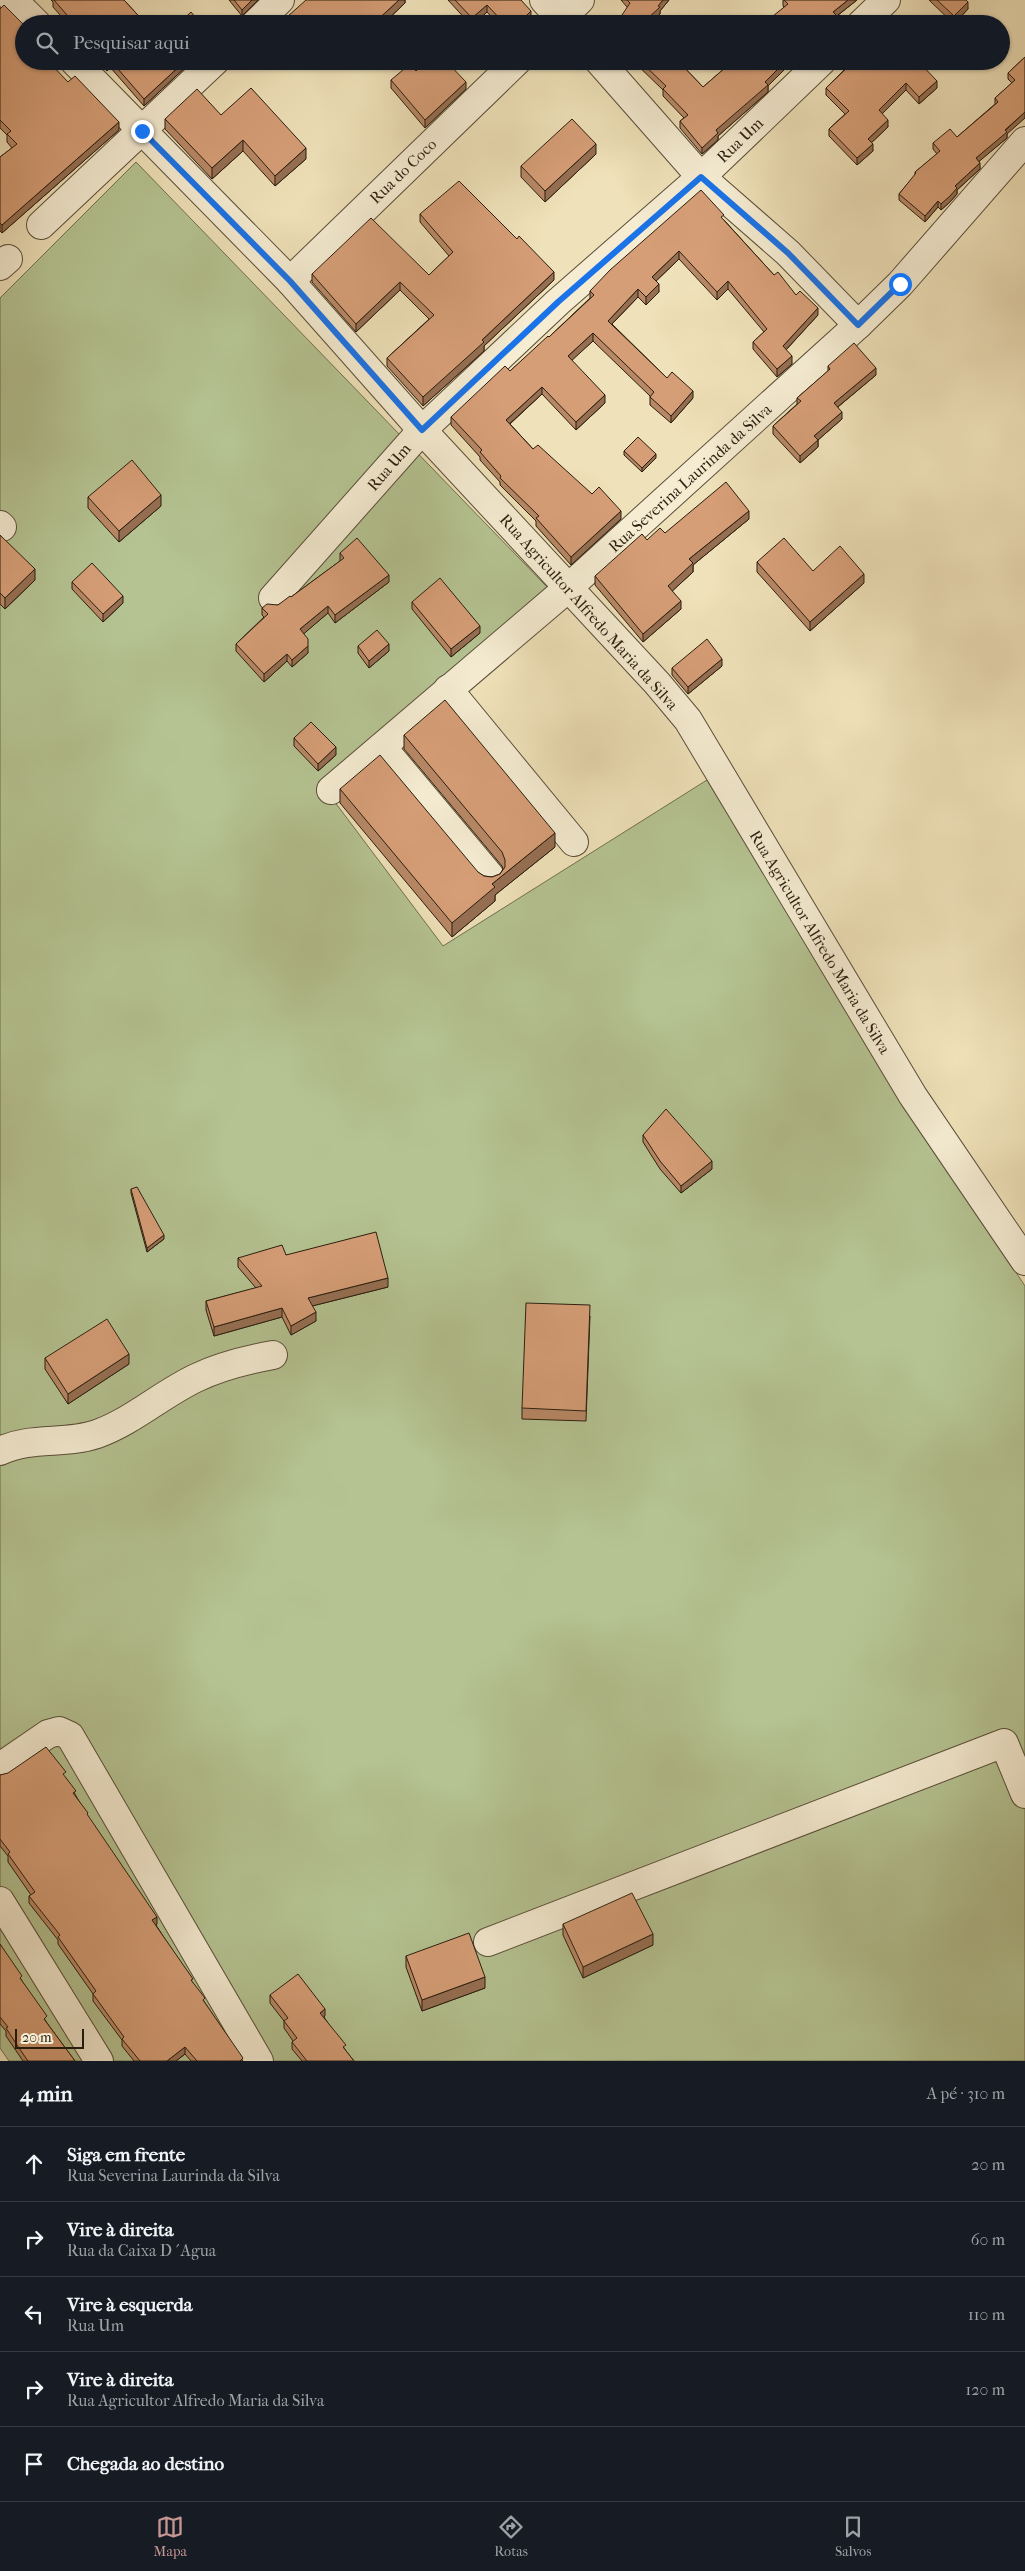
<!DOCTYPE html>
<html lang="pt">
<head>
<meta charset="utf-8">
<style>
	body { margin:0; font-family:"IM FELL French Canon",serif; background:#242831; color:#f1f3f6 }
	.scale { position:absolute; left:15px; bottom:12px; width:69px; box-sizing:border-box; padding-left:5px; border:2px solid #291d0e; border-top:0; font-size:14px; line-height:18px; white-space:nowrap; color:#291d0e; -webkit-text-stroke:4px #f5ecd2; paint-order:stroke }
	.stop { position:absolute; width:15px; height:15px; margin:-11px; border:4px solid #1a73e8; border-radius:50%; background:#fff }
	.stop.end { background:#1a73e8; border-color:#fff; box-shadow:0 1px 5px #0008 }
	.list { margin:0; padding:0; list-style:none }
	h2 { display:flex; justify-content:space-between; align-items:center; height:65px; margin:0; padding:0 20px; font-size:21px }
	h2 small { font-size:16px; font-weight:400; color:#9ea1a6 }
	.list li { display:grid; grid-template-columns:32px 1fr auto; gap:15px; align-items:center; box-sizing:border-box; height:75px; padding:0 20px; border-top:1px solid #363941 }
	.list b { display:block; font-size:19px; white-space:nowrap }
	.list p { margin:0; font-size:16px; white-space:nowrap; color:#9ea1a6 }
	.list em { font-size:16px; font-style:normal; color:#9ea1a6 }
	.icon { flex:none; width:28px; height:28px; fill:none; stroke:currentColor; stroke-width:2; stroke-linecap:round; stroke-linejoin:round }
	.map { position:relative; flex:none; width:1025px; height:2061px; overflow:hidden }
	.search { position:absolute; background:#171b24; box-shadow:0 1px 4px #0004; left:15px; right:15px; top:15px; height:55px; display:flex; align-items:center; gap:12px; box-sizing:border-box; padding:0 18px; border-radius:28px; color:#9ea1a6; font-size:19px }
	.sheet { height:440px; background:#171b24 }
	nav { display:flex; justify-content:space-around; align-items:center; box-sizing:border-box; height:70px; border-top:1px solid #363941; background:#171b24; font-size:14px; color:#9ea1a6 }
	nav a { display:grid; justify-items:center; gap:2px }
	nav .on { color:#c59692 }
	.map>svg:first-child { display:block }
	.green { fill:#b5c392; stroke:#6f7050 }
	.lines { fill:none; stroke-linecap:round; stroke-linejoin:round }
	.minor-casing { stroke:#5a4e39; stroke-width:30 }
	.minor { stroke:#f5ecd2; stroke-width:28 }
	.wall { fill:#b88866; stroke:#291d0e }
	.shaded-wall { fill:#966f53; stroke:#291d0e }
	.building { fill:#d69e77; stroke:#291d0e }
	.route { stroke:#1a73e8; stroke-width:6 }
	.labels { text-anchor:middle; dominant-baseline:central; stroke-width:5; stroke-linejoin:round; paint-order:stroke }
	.street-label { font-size:16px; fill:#291d0e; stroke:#f5ecd2 }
</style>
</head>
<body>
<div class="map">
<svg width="1025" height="2061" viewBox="0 0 1025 2061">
	<rect width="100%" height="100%" fill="#efe1b9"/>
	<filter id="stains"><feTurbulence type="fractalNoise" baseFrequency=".004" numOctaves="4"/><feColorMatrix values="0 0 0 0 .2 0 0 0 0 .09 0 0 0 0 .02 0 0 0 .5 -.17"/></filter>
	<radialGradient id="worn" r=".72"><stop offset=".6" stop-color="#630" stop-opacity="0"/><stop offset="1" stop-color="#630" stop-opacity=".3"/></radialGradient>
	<path class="green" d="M136,162L547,587L322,785L443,946L707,780L937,1153L1025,1286V2061H9L0,2048V298Z"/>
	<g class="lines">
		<g class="minor-casing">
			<g id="minor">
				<path d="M13,0L37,24"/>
				<path d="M544,0L566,24"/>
				<path d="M255,24L280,0"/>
				<path d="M555,24L580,0"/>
				<path d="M861,24L886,0"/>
				<path d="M74,61L290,281L422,430L657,683L688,720L913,1096L1025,1261"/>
				<path d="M599,61L701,177L788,253L858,325"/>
				<path d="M41,225L215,61"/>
				<path d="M0,266L8,259"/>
				<path d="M290,281L517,61"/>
				<path d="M0,525L2,527"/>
				<path d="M273,598L422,430L558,302L701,177L822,61"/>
				<path d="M448,689L574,842"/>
				<path d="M382,747L490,876"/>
				<path d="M331,790L568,588L858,325L900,284L1025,141"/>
				<path d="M0,1451C31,1436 65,1445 97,1434C133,1421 162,1394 196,1378C221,1366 246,1360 273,1355"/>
				<path d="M0,1767L48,1734L59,1731L70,1736L259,2061"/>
				<path d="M0,1901L99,2061"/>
				<path d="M488,1942L1004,1743L1025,1794"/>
			</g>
		</g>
		<use href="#minor" class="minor"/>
	</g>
	<g class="wall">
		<path d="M51,0H124L146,24H68L53,7V2Z"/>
		<path d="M229,0H258L242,16Z"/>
		<path d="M405,0V3L383,24H287V17Z"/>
		<path d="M448,0H521L531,18L526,24H498L487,12L474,24H470Z"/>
		<path d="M621,0H669L660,11V14L651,23L627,7Z"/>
		<path d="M783,0H857L837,16L844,24L784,7L783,6Z"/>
		<path d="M929,0H966L968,9L954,24Z"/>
		<path d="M0,9L24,61L68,82L119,130L2,233L0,231V157L12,148L7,142V135L0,128Z"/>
		<path d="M1025,57L1007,134V138L979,161L980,169L957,190V194L950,202L941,210L938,207L925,222L899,200V194L915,175V172L937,154L933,149V143L957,137L995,104V98L1012,83L1008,79V73Z"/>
		<path d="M98,61H192L144,106L110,67L107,71Z"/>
		<path d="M321,61H330L325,66Z"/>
		<path d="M620,61H629L625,66Z"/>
		<path d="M633,61H678L703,87L733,61H799L795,65L792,62L768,86V92L718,136V140L702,154L680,128V121L684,118L663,96V90Z"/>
		<path d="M853,61H918L937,88L919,104L906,90L882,114L888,127L871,143L873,151L857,165L829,136V129L845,114L826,95V88Z"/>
		<path d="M416,71L466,89L425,128L391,88V80Z"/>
		<path d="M221,115L306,159L275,186L243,151L212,179L165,129V119Z"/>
		<path d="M596,154L545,202L521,177V166Z"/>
		<path d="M420,214L554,280L484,346V351L423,406L387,366V358L429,319L400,290L356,332L312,282V274L429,275L449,256L420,222Z"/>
		<path d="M724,220L774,275L818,315L786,350L792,364L777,377L753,349V342L764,332L728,289L717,300L679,259L656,281L659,292L646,305L638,297L612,324L667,378L693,398L671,423L650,405V396L593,341L571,360L605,403L576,430L542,394L510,424L533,449L592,494L621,519L571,565L536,526V521L500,485V482L480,460V457L451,425V417L510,371L549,337L590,298V291Z"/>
		<path d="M828,366L876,375L838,407L842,419L818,440V447L800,463L773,434V426L797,404V398L828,371Z"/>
		<path d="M624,451L656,458L642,472L624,455Z"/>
		<path d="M88,497L161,506L119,542L88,508Z"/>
		<path d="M749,519L693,565V572L672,591L681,609L643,642L595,585V576L647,540L665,533Z"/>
		<path d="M0,535L35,580L5,609L0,604Z"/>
		<path d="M340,553L389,582L335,623L328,613L303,634L308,653L292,667L287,661L264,682L236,651V644L264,617L262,615V608L278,605L291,597L340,561Z"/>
		<path d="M757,562L813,571L864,583L810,631L757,572Z"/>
		<path d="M72,582L123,603L103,622L72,589Z"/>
		<path d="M412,602L480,633L451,657L412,609Z"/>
		<path d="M358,646L389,651L369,668L358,653Z"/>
		<path d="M722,666L688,694L672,675V668Z"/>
		<path d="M404,735L555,847L495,895V901L452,937L340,803V789L484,876L492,877L500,874L503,869L502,866L404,749Z"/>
		<path d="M294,738L336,755L318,771L294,746Z"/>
		<path d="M643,1135L712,1169L681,1193L660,1169L643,1142Z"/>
		<path d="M131,1189L164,1239L147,1252L131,1193Z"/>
		<path d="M286,1255L388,1287L312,1306L316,1321L291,1335L282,1317L214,1336L206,1310V1301L256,1288L238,1267V1258Z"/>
		<path d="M590,1316L586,1421L522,1419V1408Z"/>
		<path d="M45,1358L129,1364L68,1404L45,1369Z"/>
		<path d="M0,1775L66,1778L88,1817L157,1924L156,1925L193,1983L205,2003L243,2061H191L185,2054L176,2061H134L122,2046V2040L93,2001V1994L58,1944V1940L29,1903V1896L31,1895L8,1862V1856L0,1846Z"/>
		<path d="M563,1924L653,1945L583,1978L563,1935Z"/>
		<path d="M0,1944L47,2023L75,2061H23L6,2036V2031L0,2024Z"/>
		<path d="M406,1956L485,1988L422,2011L406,1967Z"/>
		<path d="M270,1995L325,2016L324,2017L346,2051L354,2061H302L292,2049V2042L293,2041L284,2028V2021L270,2003Z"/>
	</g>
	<g class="shaded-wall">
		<path d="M252,0H258L242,16V10Z"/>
		<path d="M399,0H405V3L383,24H373Z"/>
		<path d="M663,0H669L660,11V14L649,24L647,19Z"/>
		<path d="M848,0H857L833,19V12Z"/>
		<path d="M968,2V9L954,24V16Z"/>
		<path d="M487,5V12L474,24H472V18Z"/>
		<path d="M531,11V18L526,24H518Z"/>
		<path d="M109,61H110V67L107,71V64Z"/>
		<path d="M185,61H192L144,106V99Z"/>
		<path d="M325,61H330L325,66Z"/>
		<path d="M625,61H629L625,66Z"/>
		<path d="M786,61L792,62L768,86V92L718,136V140L702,154V148L716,130Z"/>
		<path d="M795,61H799L795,65Z"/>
		<path d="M937,81V88L919,104V97Z"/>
		<path d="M466,82V89L425,128V120Z"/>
		<path d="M906,83V90L879,117V110Z"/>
		<path d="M1025,112V118L1007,134V138L976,164V158Z"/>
		<path d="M888,120V127L868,146V139Z"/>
		<path d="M119,122V130L2,233V225Z"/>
		<path d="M243,140V151L212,179V168Z"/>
		<path d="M596,144V154L545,202V191Z"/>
		<path d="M873,144V151L857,165V158Z"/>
		<path d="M306,148V159L275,186V176Z"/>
		<path d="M980,163V169L957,190V194L950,202L941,210V204L955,186Z"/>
		<path d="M938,201V207L925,222V216Z"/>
		<path d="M679,251V259L652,285V277Z"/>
		<path d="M554,272V280L484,346V351L423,406V397L482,340Z"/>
		<path d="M728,281V289L717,300V292Z"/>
		<path d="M400,282V290L356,332V324Z"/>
		<path d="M659,284V292L646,305V297Z"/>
		<path d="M638,289V297L608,328V321Z"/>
		<path d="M818,308V315L783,353V346Z"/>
		<path d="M593,333V341L568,364V356Z"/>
		<path d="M792,356V364L777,377V369Z"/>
		<path d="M876,368V375L834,410V403Z"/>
		<path d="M542,387V394L506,427V420Z"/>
		<path d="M693,391V398L671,423V416Z"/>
		<path d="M605,395V403L576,430V422Z"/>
		<path d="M842,412V419L818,440V447L800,463V456L814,436Z"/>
		<path d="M656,454V458L642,472V468Z"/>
		<path d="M161,495V506L119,542V531Z"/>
		<path d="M621,511V519L571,565V557Z"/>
		<path d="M749,511V519L693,565V572L668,595V586L689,559Z"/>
		<path d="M35,569V580L5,609V598Z"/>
		<path d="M864,574V583L810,631V622Z"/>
		<path d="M389,575V582L335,623V615Z"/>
		<path d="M123,596V603L103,622V614Z"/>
		<path d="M681,601V609L643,642V634Z"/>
		<path d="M328,606V613L300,637V629Z"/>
		<path d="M480,626V633L451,657V649Z"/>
		<path d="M389,644V651L369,668V661Z"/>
		<path d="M308,646V653L292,667V660Z"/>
		<path d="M287,654V661L264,682V674Z"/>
		<path d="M722,659V666L688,694V687Z"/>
		<path d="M336,747V755L318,771V764Z"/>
		<path d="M555,833V847L495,895V901L452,937V923L492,884Z"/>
		<path d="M712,1161V1169L681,1193V1186Z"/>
		<path d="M164,1235V1239L147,1252V1248Z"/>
		<path d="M388,1278V1287L308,1307V1298Z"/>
		<path d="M282,1308V1317L214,1336V1327Z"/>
		<path d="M316,1312V1321L291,1335V1326Z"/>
		<path d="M129,1354V1364L68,1404V1394Z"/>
		<path d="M157,1917V1924L152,1928V1920Z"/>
		<path d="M653,1934V1945L583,1978V1967Z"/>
		<path d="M485,1977V1988L422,2011V2000Z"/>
		<path d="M325,2009V2016L320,2020V2013Z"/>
		<path d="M185,2047V2054L176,2061H167Z"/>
	</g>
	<g class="building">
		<path d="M54,0H124L146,24H71L73,22Z"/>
		<path d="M234,0H252L242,10Z"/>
		<path d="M306,0H399L373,24H294L287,17Z"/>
		<path d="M455,0H521L531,11L518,24H505L487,5L472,18Z"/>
		<path d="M627,0H663L658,6L660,7L647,19L652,24H616L630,3Z"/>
		<path d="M784,0H848L833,12L844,23L842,24H763L788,4Z"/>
		<path d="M937,0H966L968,2L954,16Z"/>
		<path d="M4,5L24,25V61H48L68,82L75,76L119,122L2,225L0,223V157L17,144L7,134L11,131L0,120V9Z"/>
		<path d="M191,12L201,24H178Z"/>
		<path d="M1025,57V112L1005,130L1007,132L976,158L980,163L955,186L957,188L950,196L941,204L938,201L925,216L899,194L916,173L915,172L940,151L933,143L950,129L957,137L998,102L995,98L1015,80L1008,73Z"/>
		<path d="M111,61H185L144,99Z"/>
		<path d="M426,61H446L466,82L425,120L391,80L410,64L416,71Z"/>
		<path d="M640,61H678L703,87L733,61H786L765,82L768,85L716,130L718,133L702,148L680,121L688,115L663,89L666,86Z"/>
		<path d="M854,61H918L937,81L919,97L906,83L879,110L888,120L868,139L873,144L857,158L829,129L849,111L826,88Z"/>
		<path d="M251,88L306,148L275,176L243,140L212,168L165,119L197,89L221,115Z"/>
		<path d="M572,119L596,144L545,191L521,166Z"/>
		<path d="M459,181L517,239L519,236L554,272L482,340L484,342L423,397L387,358L434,315L400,282L356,324L312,274L371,218L429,275L453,252L420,214Z"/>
		<path d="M701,190L724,215L721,217L774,275L778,272L796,295L800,291L818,308L783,346L792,356L777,369L753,342L767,329L728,281L717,292L679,251L652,277L659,284L646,297L638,289L608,321L667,378L672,372L693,391L671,416L650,397L654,392L593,333L568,356L605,395L576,422L542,387L506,420L533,449L538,445L592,494L599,487L621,511L571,557L536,518L539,516L500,478L501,476L480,452L482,450L451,417L505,366L510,371L548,336L549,337L594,295L590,291L610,270Z"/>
		<path d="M854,343L876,368L834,403L842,412L814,436L818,440L800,456L773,426L801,401L797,398L830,369L828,366Z"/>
		<path d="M638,437L656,454L642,468L624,451Z"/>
		<path d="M132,460L161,495L119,531L88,497Z"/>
		<path d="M726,482L749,511L689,559L693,563L668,586L681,601L643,634L595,576L642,534L647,540L660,528L665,533Z"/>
		<path d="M0,535L35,569L5,598L0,593Z"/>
		<path d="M357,538L389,575L335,615L328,606L300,629L308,639V646L292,660L287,654L264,674L236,644L268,614L262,608L267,604L278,605L290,596L291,597L344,558L340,553Z"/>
		<path d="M784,538L813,571L840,546L864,574L810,622L757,562Z"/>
		<path d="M92,563L123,596L103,614L72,582Z"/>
		<path d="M440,578L480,626L451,649L412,602Z"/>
		<path d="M377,630L389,644L369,661L358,646Z"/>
		<path d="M707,639L722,659L688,687L672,668Z"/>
		<path d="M445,700L555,833L492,884L495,887L452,923L340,789L380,755L478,872L484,876L492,877L500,874L505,867V860L502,852L404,735Z"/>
		<path d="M311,722L336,747L318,764L294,738Z"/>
		<path d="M666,1109L712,1161L681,1186L660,1161L643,1135Z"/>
		<path d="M137,1187L164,1235L147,1248L131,1189Z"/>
		<path d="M376,1232L388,1278L308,1298L316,1312L291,1326L282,1308L214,1327L206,1301L262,1286L238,1258L282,1245L286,1255Z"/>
		<path d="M526,1303L590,1305L586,1411L522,1408Z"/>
		<path d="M107,1319L129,1354L68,1394L45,1358Z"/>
		<path d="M46,1747L66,1772L63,1774L76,1791L73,1793L88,1813L87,1814L157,1917L152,1920L193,1979L191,1980L205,1998L203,2000L243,2058L240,2061H197L185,2047L167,2061H140L122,2039L124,2037L93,1994L96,1991L58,1937L60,1935L29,1896L35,1892L8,1854L10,1852L0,1839V1775L8,1773Z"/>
		<path d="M632,1893L653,1934L583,1967L563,1924Z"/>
		<path d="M469,1933L485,1977L422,2000L406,1956Z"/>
		<path d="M0,1944L22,1976L20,1978L47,2016L44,2019L75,2061H28L19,2048L6,2028L8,2027L0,2017Z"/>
		<path d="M298,1974L325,2009L320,2013L346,2045L343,2047L354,2061H307L292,2042L297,2038L284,2021L288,2018L270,1995Z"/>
	</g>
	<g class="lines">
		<path class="route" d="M142,131L290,281L422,430L558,302L701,177L788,253L858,325L900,284"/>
	</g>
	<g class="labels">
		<g class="street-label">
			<text transform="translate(740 140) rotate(-44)">Rua Um</text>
			<text transform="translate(403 171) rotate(-44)">Rua do Coco</text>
			<text transform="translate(389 467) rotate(-49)">Rua Um</text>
			<text transform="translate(690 478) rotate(-42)">Rua Severina Laurinda da Silva</text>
			<text transform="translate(589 612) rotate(48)">Rua Agricultor Alfredo Maria da Silva</text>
			<text transform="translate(820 942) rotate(59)">Rua Agricultor Alfredo Maria da Silva</text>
		</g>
	</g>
	<rect width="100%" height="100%" filter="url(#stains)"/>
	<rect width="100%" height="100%" fill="url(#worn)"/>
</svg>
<div class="scale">20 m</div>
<div class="stop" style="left:900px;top:284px"></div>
<div class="stop end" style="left:142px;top:131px"></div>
<div class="search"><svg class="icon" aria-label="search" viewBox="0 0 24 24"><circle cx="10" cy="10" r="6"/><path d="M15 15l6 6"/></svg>Pesquisar aqui</div>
</div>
<section class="sheet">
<h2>4 min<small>A pé · 310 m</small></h2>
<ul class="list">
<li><svg class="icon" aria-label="ahead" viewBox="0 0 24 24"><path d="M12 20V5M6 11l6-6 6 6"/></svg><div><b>Siga em frente</b><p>Rua Severina Laurinda da Silva</p></div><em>20 m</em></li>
<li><svg class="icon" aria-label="right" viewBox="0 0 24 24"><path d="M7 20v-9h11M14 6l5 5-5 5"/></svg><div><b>Vire à direita</b><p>Rua da Caixa D´Agua</p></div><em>60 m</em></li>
<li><svg class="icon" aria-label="left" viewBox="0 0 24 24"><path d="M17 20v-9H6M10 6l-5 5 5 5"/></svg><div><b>Vire à esquerda</b><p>Rua Um</p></div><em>110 m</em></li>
<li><svg class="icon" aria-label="right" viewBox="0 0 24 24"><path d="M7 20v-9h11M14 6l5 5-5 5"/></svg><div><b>Vire à direita</b><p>Rua Agricultor Alfredo Maria da Silva</p></div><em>120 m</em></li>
<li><svg class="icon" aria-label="arrive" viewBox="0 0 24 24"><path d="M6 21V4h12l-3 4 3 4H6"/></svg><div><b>Chegada ao destino</b></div></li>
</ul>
</section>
<nav>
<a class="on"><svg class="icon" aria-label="map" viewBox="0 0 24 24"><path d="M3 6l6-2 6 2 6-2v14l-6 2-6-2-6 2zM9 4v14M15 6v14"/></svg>Mapa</a>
<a><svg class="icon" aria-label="directions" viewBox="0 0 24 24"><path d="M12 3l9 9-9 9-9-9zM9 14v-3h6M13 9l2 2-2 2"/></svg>Rotas</a>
<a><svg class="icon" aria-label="saved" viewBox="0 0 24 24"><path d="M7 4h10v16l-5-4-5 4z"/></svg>Salvos</a>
</nav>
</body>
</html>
